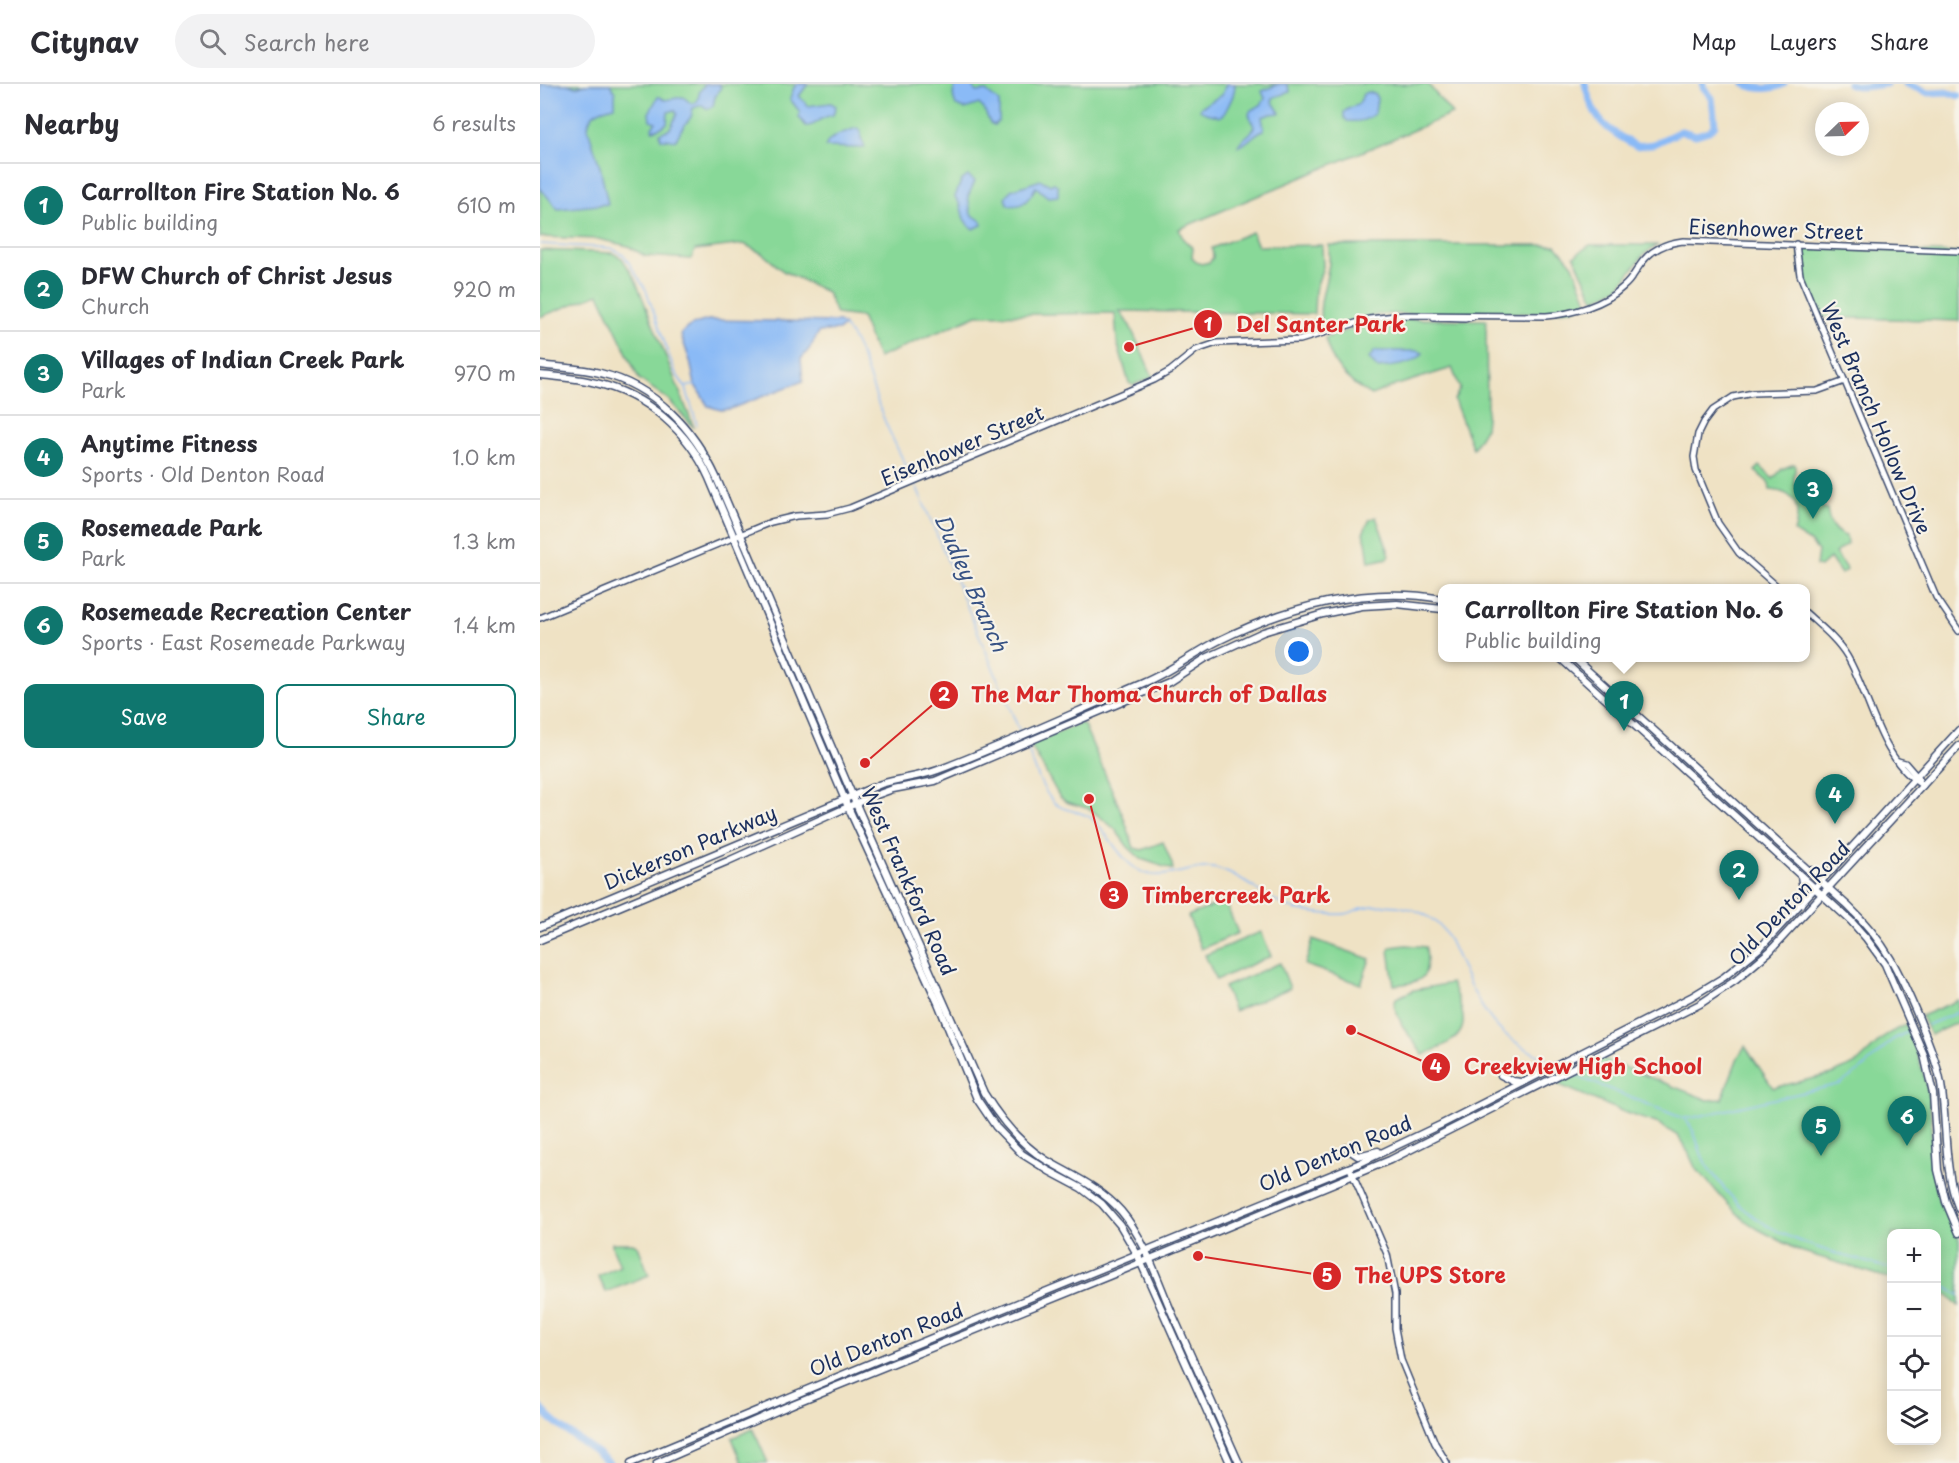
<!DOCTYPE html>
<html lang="en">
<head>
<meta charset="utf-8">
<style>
	body { margin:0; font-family:"Playpen Sans",sans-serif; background:#f2f2f3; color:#2b2b33 }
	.controls { position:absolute; right:18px; bottom:18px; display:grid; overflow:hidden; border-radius:12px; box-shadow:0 3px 15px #0003 }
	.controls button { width:54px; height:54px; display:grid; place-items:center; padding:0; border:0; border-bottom:2px solid #e1e1e2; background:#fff; color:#2b2b33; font:30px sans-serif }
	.compass { position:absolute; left:1275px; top:18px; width:54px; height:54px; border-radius:50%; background:#fff; box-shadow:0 3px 15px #0003; rotate:67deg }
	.you { position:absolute; left:759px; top:568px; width:21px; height:21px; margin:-15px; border:4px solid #fff; border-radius:50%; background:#1a73e8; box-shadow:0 0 0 9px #1a73e833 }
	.badge { display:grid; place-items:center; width:39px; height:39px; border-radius:50%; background:#0f766e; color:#fff; font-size:20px; font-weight:700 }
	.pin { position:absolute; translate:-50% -50px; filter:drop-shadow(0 2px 3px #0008) }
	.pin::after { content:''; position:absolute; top:32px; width:21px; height:18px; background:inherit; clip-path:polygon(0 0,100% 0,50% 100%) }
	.popup { position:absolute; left:898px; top:500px; width:372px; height:78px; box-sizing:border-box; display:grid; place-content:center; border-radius:12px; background:#fff; filter:drop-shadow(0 2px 4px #0005); font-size:20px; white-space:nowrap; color:#7c7c81 }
	.popup b { font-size:22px; color:#2b2b33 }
	.popup::after { content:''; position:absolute; left:50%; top:100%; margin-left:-12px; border:12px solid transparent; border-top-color:#fff }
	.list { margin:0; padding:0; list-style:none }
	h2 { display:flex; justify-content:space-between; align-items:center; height:78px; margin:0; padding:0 24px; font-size:26px }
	h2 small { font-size:20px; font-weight:400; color:#7c7c81 }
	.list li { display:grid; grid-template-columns:39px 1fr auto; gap:18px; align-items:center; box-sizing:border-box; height:84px; padding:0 24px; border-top:2px solid #e1e1e2 }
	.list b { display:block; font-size:22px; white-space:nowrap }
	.list p { margin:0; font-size:20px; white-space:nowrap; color:#7c7c81 }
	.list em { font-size:20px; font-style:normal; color:#7c7c81 }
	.actions { display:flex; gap:12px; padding:18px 24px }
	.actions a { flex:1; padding:14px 0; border:2px solid #0f766e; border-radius:12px; text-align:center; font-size:21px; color:#0f766e }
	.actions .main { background:#0f766e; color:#fff }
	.icon { flex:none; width:33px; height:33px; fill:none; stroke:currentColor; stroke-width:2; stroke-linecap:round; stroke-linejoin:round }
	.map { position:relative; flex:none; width:1419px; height:1379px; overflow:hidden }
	header { display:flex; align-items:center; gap:36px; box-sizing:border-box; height:84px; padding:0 30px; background:#fff; border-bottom:2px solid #e1e1e2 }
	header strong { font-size:28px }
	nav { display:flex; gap:33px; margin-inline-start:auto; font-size:21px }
	.search { width:420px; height:54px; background:#f2f2f3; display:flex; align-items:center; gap:15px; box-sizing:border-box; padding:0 21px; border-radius:33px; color:#7c7c81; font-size:22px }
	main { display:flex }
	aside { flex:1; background:#fff }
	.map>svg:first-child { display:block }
	.green { fill:#88d898; stroke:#52847b; stroke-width:1.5 }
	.water { fill:#8abaf6; stroke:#5274aa; stroke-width:1.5 }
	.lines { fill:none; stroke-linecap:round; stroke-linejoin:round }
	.stream { stroke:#8abaf6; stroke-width:1.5 }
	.river { stroke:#8abaf6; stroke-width:7 }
	.tertiary-casing { stroke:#3b4a6d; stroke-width:8 }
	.secondary-casing { stroke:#3b4a6d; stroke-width:9 }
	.tertiary { stroke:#fff; stroke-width:5 }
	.secondary { stroke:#fff; stroke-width:6 }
	.labels { text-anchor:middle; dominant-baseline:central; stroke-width:4.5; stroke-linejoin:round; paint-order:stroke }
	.street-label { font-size:20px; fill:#1b2f5e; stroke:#f7f3e8 }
	.water-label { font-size:21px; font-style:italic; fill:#375284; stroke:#f7f3e8 }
	.leader { fill:none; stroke:#d62828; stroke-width:2 }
	.callout-dot { fill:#d62828; stroke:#f7f3e8; stroke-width:2 }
	.mark-label { font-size:18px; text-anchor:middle; font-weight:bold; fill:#fff }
	.callout-label { font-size:21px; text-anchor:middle; font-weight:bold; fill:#d62828; stroke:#f7f3e8; stroke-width:4.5; stroke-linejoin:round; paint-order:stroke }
</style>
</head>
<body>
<header>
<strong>Citynav</strong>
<div class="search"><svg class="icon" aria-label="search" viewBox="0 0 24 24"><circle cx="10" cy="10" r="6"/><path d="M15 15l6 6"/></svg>Search here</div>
<nav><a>Map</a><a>Layers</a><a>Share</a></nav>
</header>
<main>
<aside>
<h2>Nearby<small>6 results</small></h2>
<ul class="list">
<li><span class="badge">1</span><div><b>Carrollton Fire Station No. 6</b><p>Public building</p></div><em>610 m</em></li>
<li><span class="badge">2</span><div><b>DFW Church of Christ Jesus</b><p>Church</p></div><em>920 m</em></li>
<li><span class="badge">3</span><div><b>Villages of Indian Creek Park</b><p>Park</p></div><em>970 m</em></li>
<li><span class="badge">4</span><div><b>Anytime Fitness</b><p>Sports · Old Denton Road</p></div><em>1.0 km</em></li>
<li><span class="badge">5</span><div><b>Rosemeade Park</b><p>Park</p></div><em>1.3 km</em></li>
<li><span class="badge">6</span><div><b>Rosemeade Recreation Center</b><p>Sports · East Rosemeade Parkway</p></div><em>1.4 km</em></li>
</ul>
<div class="actions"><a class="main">Save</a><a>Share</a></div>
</aside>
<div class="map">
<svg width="1419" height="1379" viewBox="0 0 1419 1379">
	<rect width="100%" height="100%" fill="#f7f3e8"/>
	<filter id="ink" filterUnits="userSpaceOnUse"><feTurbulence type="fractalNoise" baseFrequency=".0167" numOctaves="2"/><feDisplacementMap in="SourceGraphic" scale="12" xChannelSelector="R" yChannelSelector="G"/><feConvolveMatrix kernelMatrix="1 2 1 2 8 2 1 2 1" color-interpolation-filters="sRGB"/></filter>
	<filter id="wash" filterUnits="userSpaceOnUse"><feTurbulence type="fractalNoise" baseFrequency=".008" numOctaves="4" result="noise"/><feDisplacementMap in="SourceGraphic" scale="24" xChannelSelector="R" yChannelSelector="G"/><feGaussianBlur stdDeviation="1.35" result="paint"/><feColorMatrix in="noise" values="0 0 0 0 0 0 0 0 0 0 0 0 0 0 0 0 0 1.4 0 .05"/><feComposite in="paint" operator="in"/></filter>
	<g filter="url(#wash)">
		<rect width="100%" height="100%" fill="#efe2c4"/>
		<g class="green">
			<path d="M0,0H888L912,30L639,145L643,155L653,164L652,173L656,178L661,180L670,178L673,173L672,164L712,148L718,162L782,161L783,183L775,207L774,230L579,227L590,242L613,293L593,301L589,299L577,258L575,229L437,231L338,274L321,233L296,230L287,208L243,187L223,170L204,160L155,166L151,175L105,172L88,162L58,155L0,153Z"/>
			<path d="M789,161H1016L1033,181L1047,217L1046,220L1030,226L993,229L842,230L824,234L784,247C775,226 785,206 788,185C790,177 789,169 789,161Z"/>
			<path d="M1050,161H1117L1104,170L1079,203L1056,215H1054L1034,172Z"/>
			<path d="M1261,163L1419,169V237L1280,233C1272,213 1254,185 1261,163Z"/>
			<path d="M0,166L72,169L82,174L95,195L154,344L129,316L99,295L59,210L0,233Z"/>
			<path d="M874,235L946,236L947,323L945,345L933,365L914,316L920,304L912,284L854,302L831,311C806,297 792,282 785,254L836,237Z"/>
			<path d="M1254,380C1257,386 1254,387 1254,394C1254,411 1269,416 1282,420L1283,424L1287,425C1289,437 1292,448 1306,452L1307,460L1295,469L1307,486L1301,490L1290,474L1280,483L1276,482L1278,467L1270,458L1254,448C1261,425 1258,408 1230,406L1229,399L1215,387L1220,382L1233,395L1242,385Z"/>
			<path d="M836,433L850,471L848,474L829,478L826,457L823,449L830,435Z"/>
			<path d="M541,639L544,641L584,734L594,764L602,766L623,758L632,780L633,786L601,775L588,763L575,745L550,725L526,718L519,712L490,660Z"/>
			<path d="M685,817L698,849L661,865L648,832Z"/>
			<path d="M721,848L731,872L676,896L665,871Z"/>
			<path d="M773,855L830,875L821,900L765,881Z"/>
			<path d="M866,861L886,863C889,894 885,898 854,901L849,866L851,863Z"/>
			<path d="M740,879L750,904L694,927L684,903Z"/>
			<path d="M911,899C932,945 928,952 883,971L862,941L854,922L856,914L874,906Z"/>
			<path d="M1419,916V938L1390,951L1381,932Z"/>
			<path d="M1366,940C1377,970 1387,993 1390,1025C1393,1058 1390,1092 1401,1123H1406L1419,1156V1222L1408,1211L1397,1208L1396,1150H1352L1351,1195L1260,1167L1218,1145L1203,1135L1185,1117L1155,1083L1148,1068L1138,1052L1119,1040L1086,1029L1017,1000L1061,974L1168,1016L1182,1015L1198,973L1205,962L1233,1004L1292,990L1312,981L1318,978L1346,951Z"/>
			<path d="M72,1159H93L98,1162L109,1191L66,1208L58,1192L80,1182L72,1162Z"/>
			<path d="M213,1345L228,1379H202L192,1354Z"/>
		</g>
		<g class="water">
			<path d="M0,0H27L36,3L45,0H70L75,9V22C61,25 48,28 48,45L60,83L68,120L18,125L0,104Z"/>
			<path d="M165,0H179L181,3L175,13L173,22L168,25L162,21L153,24L151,33L141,46L136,56L121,55L120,49L130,45L137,30L135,26L128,28L127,39L122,43L113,46L112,43L116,38L110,36L109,29L118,13H120L125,16L143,13L152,20L157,18L160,7Z"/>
			<path d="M258,0H268L259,12L268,22L291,19L296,22L293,31C278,33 278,42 266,42L259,33L260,28L250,15L254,3Z"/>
			<path d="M418,0H431L436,8L446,7L459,18V37L454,41L450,39L444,25L439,20L425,25L416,22C413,14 411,6 418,0Z"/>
			<path d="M686,0H695C695,11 689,20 684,30L679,33C672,29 666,31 660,26L661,23L682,11Z"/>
			<path d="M739,0H747L750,8L734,13L732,17L740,29L731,30L722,33L724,46C713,49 709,60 698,62C702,52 710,54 714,43L709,30L711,26L721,21L725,15L722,7Z"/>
			<path d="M828,8L834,10L837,14L835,29C826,37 819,38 807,37L804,33V28C815,18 817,28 823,10Z"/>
			<path d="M317,44L321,47V54L325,63L323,64L285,63C290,51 306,48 317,44Z"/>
			<path d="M428,92L435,97L428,112L431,130L441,137L442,141L433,145C417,133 427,127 415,113L421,97Z"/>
			<path d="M501,96L510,101L514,99L518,102V112L508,113L496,103C489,115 484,124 468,121L465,114L471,106Z"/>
			<path d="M168,236L299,238L304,242L299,246L279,248L270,264L261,275L263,297L190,325L181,326L168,322L155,301L150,277L141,251C146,241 158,239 168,236Z"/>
			<path d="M835,267H878L883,269C873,282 852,282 837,284L829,274Z"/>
		</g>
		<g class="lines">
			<g class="stream">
				<path d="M0,160L71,164L84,171L106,206L135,288L145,303L155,301"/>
				<path d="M303,242C319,253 335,314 344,335C352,355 363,375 372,394"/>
				<path d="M146,304L157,341"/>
				<path d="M375,399L480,648"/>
				<path d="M486,661C493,678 499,700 511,715C521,729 539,725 551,734C572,751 584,789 614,791C634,793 659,780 677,785C705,792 733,823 763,827C776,829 791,831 804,830C810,830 815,826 821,824C853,817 888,823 907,851C921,880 933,914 953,938C968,957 994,969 1015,981"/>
				<path d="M1387,941L1419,928"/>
				<path d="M1029,989L1142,1034H1151L1300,1000L1322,985L1352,956L1367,948"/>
				<path d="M1143,1034C1159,1046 1157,1071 1170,1086C1180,1099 1190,1113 1203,1124C1243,1159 1302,1171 1352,1185"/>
				<path d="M1396,1198L1419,1211"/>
			</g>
			<g class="river">
				<path d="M1045,0C1054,37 1064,44 1096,62L1114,60L1141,47L1156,51L1169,47L1175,41L1172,14L1163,3V0"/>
				<path d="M1205,0C1217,6 1233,6 1244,0"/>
				<path d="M1309,0L1323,3L1346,0"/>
				<path d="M1366,0L1389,9L1407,8L1419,12"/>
				<path d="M0,1323C19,1347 47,1358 69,1379"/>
			</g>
		</g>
	</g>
	<g filter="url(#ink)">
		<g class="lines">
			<g class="tertiary-casing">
				<g id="tertiary">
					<path d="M1256,160L1260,191L1278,234L1396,513L1419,547"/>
					<path d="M894,234L925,235L932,233"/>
					<path d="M1239,504L1199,469L1178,439L1156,386L1154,373L1158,350L1164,338L1173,326L1193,313L1213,309L1277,307L1305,297"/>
					<path d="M1266,529C1280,542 1297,555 1307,572C1331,613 1339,675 1383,702"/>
					<path d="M0,534L231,438L256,432L287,430L310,424L614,296L630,287L656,266L677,259L760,256L829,235L864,231L1006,232C1032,230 1064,221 1083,203C1091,197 1095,188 1100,181C1110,166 1126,159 1143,157L1419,167"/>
					<path d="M1358,677L1365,679L1379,695"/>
					<path d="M811,1087L847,1170L855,1210V1244L861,1276L895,1359L907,1379"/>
				</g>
			</g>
			<g class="secondary-casing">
				<g id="secondary">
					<path d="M0,281C20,284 40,284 60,289C115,302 154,345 177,395L316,720L444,1009C460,1035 480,1060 506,1076C533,1092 560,1103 581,1127C605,1155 617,1195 632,1229C654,1279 677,1329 699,1379"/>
					<path d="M0,291C18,293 38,294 56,299C107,311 148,347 169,394L308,723L398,919L437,1015L456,1043L482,1070L509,1087L541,1104L562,1120L580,1141L597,1170L690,1379"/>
					<path d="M1020,574L1311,837L1326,854L1345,880L1384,971L1393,1010L1398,1086L1406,1118L1419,1149"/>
					<path d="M1034,574L1308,822C1346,858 1360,889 1380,937C1389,960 1399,983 1402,1007C1407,1047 1404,1088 1419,1125"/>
					<path d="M1270,786L1281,789L1292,786"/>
					<path d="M1261,792L1263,805L1261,820"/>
					<path d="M0,843L341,700C360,694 379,693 398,686C467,660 535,628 603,599C630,588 652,570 678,557C746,523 827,501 902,515"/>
					<path d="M0,856L188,777L328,714L353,705L395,697L582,618L629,598L666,574L723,548L783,530L822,522L857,520L902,525"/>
					<path d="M961,991L973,997L982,998"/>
					<path d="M806,1064L818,1072L838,1067"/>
					<path d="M91,1379L343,1274L818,1080L900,1041L1151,913L1184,893L1221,863L1419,646"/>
					<path d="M117,1379L255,1319L569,1192L850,1076L1160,920L1196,896L1230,867L1419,662"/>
				</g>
			</g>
			<use href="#tertiary" class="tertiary"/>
			<use href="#secondary" class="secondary"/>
		</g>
	</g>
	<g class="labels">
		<g class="street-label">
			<text transform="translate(1236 145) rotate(2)">Eisenhower Street</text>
			<text transform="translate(1337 334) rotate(67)">West Branch Hollow Drive</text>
			<text transform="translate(422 361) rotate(-23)">Eisenhower Street</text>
			<text transform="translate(150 763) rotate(-23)">Dickerson Parkway</text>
			<text transform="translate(369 797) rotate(66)">West Frankford Road</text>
			<text transform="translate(1249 819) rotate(-46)">Old Denton Road</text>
			<text transform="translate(795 1069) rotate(-23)">Old Denton Road</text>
			<text transform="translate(346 1255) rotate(-22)">Old Denton Road</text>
		</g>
		<g class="water-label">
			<text transform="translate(432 498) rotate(66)">Dudley Branch</text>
		</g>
	</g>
	<path class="leader" d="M589 263L668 240M325 679L404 611M549 715L574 811M811 946L896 983M658 1172L787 1192"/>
	<g class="callout-dot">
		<circle cx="589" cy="263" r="6"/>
		<circle cx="325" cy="679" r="6"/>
		<circle cx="549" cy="715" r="6"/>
		<circle cx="811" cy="946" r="6"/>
		<circle cx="658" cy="1172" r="6"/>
		<circle cx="668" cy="240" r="15"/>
		<circle cx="404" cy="611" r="15"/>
		<circle cx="574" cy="811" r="15"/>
		<circle cx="896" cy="983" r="15"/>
		<circle cx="787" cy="1192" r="15"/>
	</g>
	<g class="mark-label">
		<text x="668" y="247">1</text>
		<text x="404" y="617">2</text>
		<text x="574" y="818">3</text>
		<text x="896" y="989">4</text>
		<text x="787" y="1198">5</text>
	</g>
	<g class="callout-label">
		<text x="781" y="248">Del Santer Park</text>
		<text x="609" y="618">The Mar Thoma Church of Dallas</text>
		<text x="696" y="819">Timbercreek Park</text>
		<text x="1043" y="990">Creekview High School</text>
		<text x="890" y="1199">The UPS Store</text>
	</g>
</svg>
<div class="controls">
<button>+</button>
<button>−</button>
<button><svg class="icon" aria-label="locate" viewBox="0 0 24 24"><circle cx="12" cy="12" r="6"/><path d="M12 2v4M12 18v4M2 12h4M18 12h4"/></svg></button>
<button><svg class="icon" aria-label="layers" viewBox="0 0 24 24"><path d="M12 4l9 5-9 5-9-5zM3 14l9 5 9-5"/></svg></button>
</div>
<svg class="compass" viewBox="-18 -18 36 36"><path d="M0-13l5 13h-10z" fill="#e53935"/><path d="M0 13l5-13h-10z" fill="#7c7c81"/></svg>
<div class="you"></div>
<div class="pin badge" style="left:1084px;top:647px">1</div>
<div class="popup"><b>Carrollton Fire Station No. 6</b>Public building</div>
<div class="pin badge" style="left:1199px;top:816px">2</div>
<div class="pin badge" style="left:1273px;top:435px">3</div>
<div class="pin badge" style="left:1295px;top:740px">4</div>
<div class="pin badge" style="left:1281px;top:1072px">5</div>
<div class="pin badge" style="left:1367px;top:1062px">6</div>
</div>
</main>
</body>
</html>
